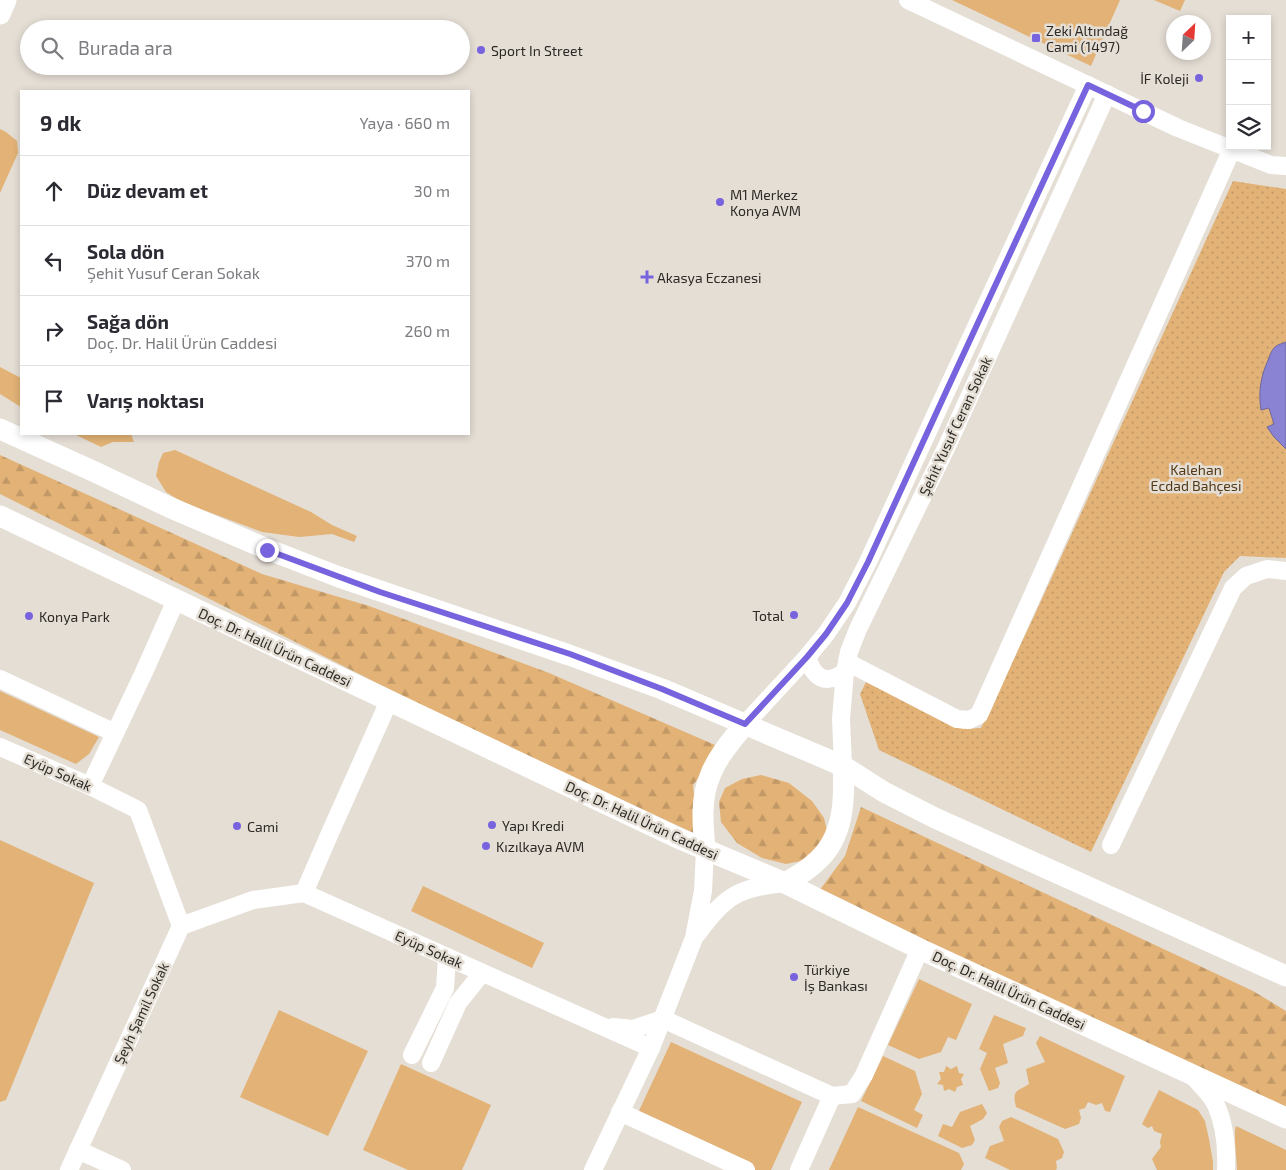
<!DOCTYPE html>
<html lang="tr">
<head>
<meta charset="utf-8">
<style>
	body { margin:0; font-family:"Exo 2",sans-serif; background:#f2f2f3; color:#2b2b33 }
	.controls { position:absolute; right:15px; top:15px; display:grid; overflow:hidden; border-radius:0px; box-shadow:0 2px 8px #0003 }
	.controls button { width:45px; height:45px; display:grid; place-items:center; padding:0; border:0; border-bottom:1px solid #e1e1e2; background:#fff; color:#2b2b33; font:25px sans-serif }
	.compass { position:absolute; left:1166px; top:15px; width:45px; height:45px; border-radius:50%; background:#fff; box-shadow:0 2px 8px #0003; rotate:25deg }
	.stop { position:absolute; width:15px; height:15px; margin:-11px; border:4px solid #7763de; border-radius:50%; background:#fff }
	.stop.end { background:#7763de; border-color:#fff; box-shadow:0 1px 5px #0008 }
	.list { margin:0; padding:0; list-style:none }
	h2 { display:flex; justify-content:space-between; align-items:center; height:65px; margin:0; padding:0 20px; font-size:21px }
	h2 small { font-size:16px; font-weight:400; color:#7c7c81 }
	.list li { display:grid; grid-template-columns:32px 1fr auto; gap:15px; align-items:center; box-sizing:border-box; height:70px; padding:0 20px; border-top:1px solid #e1e1e2 }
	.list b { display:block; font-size:19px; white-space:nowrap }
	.list p { margin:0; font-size:16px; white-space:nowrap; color:#7c7c81 }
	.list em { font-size:16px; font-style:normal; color:#7c7c81 }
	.icon { flex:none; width:28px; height:28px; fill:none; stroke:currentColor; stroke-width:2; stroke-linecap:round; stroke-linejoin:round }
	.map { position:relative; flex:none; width:1286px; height:1170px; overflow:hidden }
	.search { position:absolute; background:#fff; box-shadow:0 2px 8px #0003; left:20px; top:20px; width:450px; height:55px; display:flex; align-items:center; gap:12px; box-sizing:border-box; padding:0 18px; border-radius:28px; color:#7c7c81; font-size:19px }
	.panel { position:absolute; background:#fff; box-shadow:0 2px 8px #0003; left:20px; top:90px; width:450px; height:345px; border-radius:0px }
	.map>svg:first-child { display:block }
	.grass { fill:#e2b276 }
	.forest { fill:url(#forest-firs) }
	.park { fill:url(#park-dots) }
	.water { fill:#8a83d3; stroke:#6e689f }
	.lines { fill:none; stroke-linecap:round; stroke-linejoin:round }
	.minor { stroke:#fff; stroke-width:18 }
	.major { stroke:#fff; stroke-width:21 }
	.route { stroke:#7763de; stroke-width:6 }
	.poi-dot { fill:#7763de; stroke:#e5ded5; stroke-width:2 }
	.labels { text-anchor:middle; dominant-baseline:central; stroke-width:5; stroke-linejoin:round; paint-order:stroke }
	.poi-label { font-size:14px; fill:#2c2926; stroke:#e5ded5; text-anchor:start }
	.street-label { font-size:14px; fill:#2c2926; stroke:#e5ded5 }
	.park-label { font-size:14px; fill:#523918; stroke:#e5ded5 }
</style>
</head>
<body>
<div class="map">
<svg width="1286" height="1170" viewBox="0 0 1286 1170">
	<defs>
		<pattern id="forest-firs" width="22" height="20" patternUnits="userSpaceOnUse" patternTransform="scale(1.25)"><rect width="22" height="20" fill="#e2b276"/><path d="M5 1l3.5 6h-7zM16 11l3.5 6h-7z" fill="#c29966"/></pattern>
		<pattern id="park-dots" width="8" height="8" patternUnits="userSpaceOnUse" patternTransform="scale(1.25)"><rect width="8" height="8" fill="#e2b276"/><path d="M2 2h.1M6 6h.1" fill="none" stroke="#c29966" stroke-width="1.8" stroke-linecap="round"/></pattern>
	</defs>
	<rect width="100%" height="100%" fill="#e5ded5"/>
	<g class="grass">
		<path d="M952,0H1120L1091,66Z"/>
		<path d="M1154,0H1185L1180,11Z"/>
		<path d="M0,129L6,132L17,141L18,153L0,193Z"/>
		<path d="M0,367L21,378V407L0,394Z"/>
		<path d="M74,434H131L134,442H113L101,447Z"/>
		<path d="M175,450L311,512L332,525L357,536L354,542L332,534L299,537L262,532L182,502L166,492L156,476L159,462L163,453Z"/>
		<path d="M0,691L99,737L89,754L76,764L0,730Z"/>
		<path d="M0,840L94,883L6,1100L0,1102Z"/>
		<path d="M423,886L544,943L532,968L411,911Z"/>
		<path d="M919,979L972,1004L956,1040L948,1037L941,1052L919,1059L888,1045Z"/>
		<path d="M279,1010L368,1051L328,1136L240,1097Z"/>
		<path d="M994,1015L1026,1028L1023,1036L1003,1044L1008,1063L995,1068L1000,1083L998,1088L989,1091L980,1069L987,1053L979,1049Z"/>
		<path d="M1040,1036L1125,1076L1110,1112L1105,1111L1102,1103L1096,1105L1088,1102L1085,1108L1079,1110L1081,1118L1079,1124L1065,1129L1016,1107C1012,1090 1016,1092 1029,1084L1026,1069L1045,1062L1036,1043Z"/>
		<path d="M671,1042L802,1102L771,1170H755L637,1115Z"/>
		<path d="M883,1056L915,1071L922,1094L914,1110L923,1115L917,1128L861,1101Z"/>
		<path d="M401,1064L491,1105L462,1170H408L363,1150Z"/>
		<path d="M946,1066L951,1069L957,1066L959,1073L964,1074L961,1079L963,1085L957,1087L955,1092L949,1089L944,1091L943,1085L937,1084L941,1079L939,1072H944Z"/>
		<path d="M1159,1090L1198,1110L1205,1121L1209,1139L1213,1162V1170H1157L1152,1159L1161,1147L1160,1142L1162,1134L1154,1131L1152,1126L1148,1128L1142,1124Z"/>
		<path d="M982,1104L987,1113L983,1119L970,1126L975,1140L972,1145L962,1148L938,1136L943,1124L952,1127L960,1112Z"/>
		<path d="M858,1107L959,1153L964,1164L961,1170H829Z"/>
		<path d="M1011,1117L1058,1139L1064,1152L1062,1158L1056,1161L1057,1168L1056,1170H1010L985,1158L990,1146L1004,1141L999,1127L1002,1121Z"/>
		<path d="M1236,1126L1286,1150V1170H1237C1237,1159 1233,1133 1236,1126Z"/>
	</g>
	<g class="forest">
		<path d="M0,455L262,574L369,606L549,673L722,748L693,785L698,835L457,723L0,494Z"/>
		<path d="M761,775L789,783L812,801L824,818L828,835L806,860L786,864L762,858L737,843L721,822L719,802L725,788L742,779Z"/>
		<path d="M861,807L1253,991L1286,1011V1106L1271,1103L819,891L845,856Z"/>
	</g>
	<path class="park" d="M1233,181L1286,189V558L1240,556L1224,572L1091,852L879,750L860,694L866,682L963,729L981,728L1035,614Z"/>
	<path class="water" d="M1286,342V449L1274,437L1267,427L1274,424L1269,408L1261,410C1258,391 1261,375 1269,358C1270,354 1272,350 1275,347C1278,344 1282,344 1286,342Z"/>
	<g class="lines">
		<g class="minor">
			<path d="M908,0L1178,128L1271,165L1286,166"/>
			<path d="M807,657C814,678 825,686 845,672"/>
			<path d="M847,662L957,719L969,720L979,715L1232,149"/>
			<path d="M0,679L115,733"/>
			<path d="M745,724L807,657L826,634L847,603L868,562L945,394L1088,85"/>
			<path d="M0,747L90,786L138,810L181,926"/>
			<path d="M843,766L841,719L845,672L849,652L858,629L947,446L1107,94"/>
			<path d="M90,786L144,672L176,600"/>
			<path d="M1111,845L1233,588L1246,576L1267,569L1286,571"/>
			<path d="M304,893L330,833L389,701"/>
			<path d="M697,934C726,896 736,888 785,883"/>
			<path d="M613,1027L633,1029L663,1019L832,1096L799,1170"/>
			<path d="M412,1055L445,988L447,957"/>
			<path d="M431,1063L458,1003L482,973"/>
			<path d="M1194,1077C1201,1086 1211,1094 1216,1105C1225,1125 1227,1148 1226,1170"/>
			<path d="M832,1096L852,1094L864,1075L920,949"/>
			<path d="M620,1112L746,1170"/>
			<path d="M78,1150L122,1170"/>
			<path d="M69,1170L181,926L253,900L304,893L651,1048"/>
			<path d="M593,1170L651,1048L694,938L703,891L705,850"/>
		</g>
		<g class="major">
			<path d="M0,14L6,0"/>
			<path d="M0,429L95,472L169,507L267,549L339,577L569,655L662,689L843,766L884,792L935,818L1286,976"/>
			<path d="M0,516L678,838L785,883L920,949L1286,1118"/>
			<path d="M705,850C703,826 700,799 710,776C717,757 732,740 745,724"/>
			<path d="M785,883C796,877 808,870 817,861C844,837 845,799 843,766"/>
		</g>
	</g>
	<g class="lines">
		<path class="route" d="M267,550L380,592L570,654L662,689L745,724L807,657L826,634L847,603L868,562L945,394L1088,85L1143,111"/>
	</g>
	<g class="poi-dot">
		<rect x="1031" y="33" width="10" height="10" rx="2.5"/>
		<circle cx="481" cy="50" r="5"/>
		<circle cx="1199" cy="78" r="5"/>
		<circle cx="720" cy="202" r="5"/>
		<path d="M644.5 269.5h5v5h5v5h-5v5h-5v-5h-5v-5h5z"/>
		<circle cx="794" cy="615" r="5"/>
		<circle cx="29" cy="616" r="5"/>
		<circle cx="492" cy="825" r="5"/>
		<circle cx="237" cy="826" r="5"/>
		<circle cx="486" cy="846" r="5"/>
		<circle cx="794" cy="977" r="5"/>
	</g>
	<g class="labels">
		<g class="poi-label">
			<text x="1046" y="30">Zeki Altındağ<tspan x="1046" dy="16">Cami (1497)</tspan></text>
			<text x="491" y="50">Sport In Street</text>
			<text x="1189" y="78" text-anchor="end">İF Koleji</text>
			<text x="730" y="194">M1 Merkez<tspan x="730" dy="16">Konya AVM</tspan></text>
			<text x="657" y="277">Akasya Eczanesi</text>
			<text x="784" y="615" text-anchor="end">Total</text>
			<text x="39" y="616">Konya Park</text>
			<text x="502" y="825">Yapı Kredi</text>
			<text x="247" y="826">Cami</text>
			<text x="496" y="846">Kızılkaya AVM</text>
			<text x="804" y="969">Türkiye<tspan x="804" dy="16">İş Bankası</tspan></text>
		</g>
		<g class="street-label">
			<text transform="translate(955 426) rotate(-65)">Şehit Yusuf Ceran Sokak</text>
			<text transform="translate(275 647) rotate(25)">Doç. Dr. Halil Ürün Caddesi</text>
			<text transform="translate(58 772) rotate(24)">Eyüp Sokak</text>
			<text transform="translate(642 820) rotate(25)">Doç. Dr. Halil Ürün Caddesi</text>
			<text transform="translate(429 949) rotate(24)">Eyüp Sokak</text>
			<text transform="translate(1009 990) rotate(25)">Doç. Dr. Halil Ürün Caddesi</text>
			<text transform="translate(141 1013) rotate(-65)">Şeyh Şamil Sokak</text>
		</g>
		<g class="park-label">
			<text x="1196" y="469">Kalehan<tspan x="1196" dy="16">Ecdad Bahçesi</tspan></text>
		</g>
	</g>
</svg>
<div class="controls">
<button>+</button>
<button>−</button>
<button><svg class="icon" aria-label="layers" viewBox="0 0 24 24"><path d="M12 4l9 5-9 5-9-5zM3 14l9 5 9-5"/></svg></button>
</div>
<svg class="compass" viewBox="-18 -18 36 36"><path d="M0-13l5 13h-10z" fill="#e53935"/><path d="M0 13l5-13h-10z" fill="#7c7c81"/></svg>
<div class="stop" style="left:1143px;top:111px"></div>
<div class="stop end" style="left:267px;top:550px"></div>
<div class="search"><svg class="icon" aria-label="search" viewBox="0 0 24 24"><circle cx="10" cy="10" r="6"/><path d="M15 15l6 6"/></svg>Burada ara</div>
<section class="panel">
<h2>9 dk<small>Yaya · 660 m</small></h2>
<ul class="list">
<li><svg class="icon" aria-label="ahead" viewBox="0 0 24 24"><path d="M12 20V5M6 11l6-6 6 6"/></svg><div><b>Düz devam et</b></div><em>30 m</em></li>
<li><svg class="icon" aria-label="left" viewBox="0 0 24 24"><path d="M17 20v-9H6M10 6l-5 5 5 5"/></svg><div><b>Sola dön</b><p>Şehit Yusuf Ceran Sokak</p></div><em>370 m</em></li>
<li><svg class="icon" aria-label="right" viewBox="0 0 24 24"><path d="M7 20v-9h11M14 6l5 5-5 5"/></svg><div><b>Sağa dön</b><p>Doç. Dr. Halil Ürün Caddesi</p></div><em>260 m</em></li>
<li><svg class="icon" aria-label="arrive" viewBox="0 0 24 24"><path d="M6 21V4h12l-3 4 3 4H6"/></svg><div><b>Varış noktası</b></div></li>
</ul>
</section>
</div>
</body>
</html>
